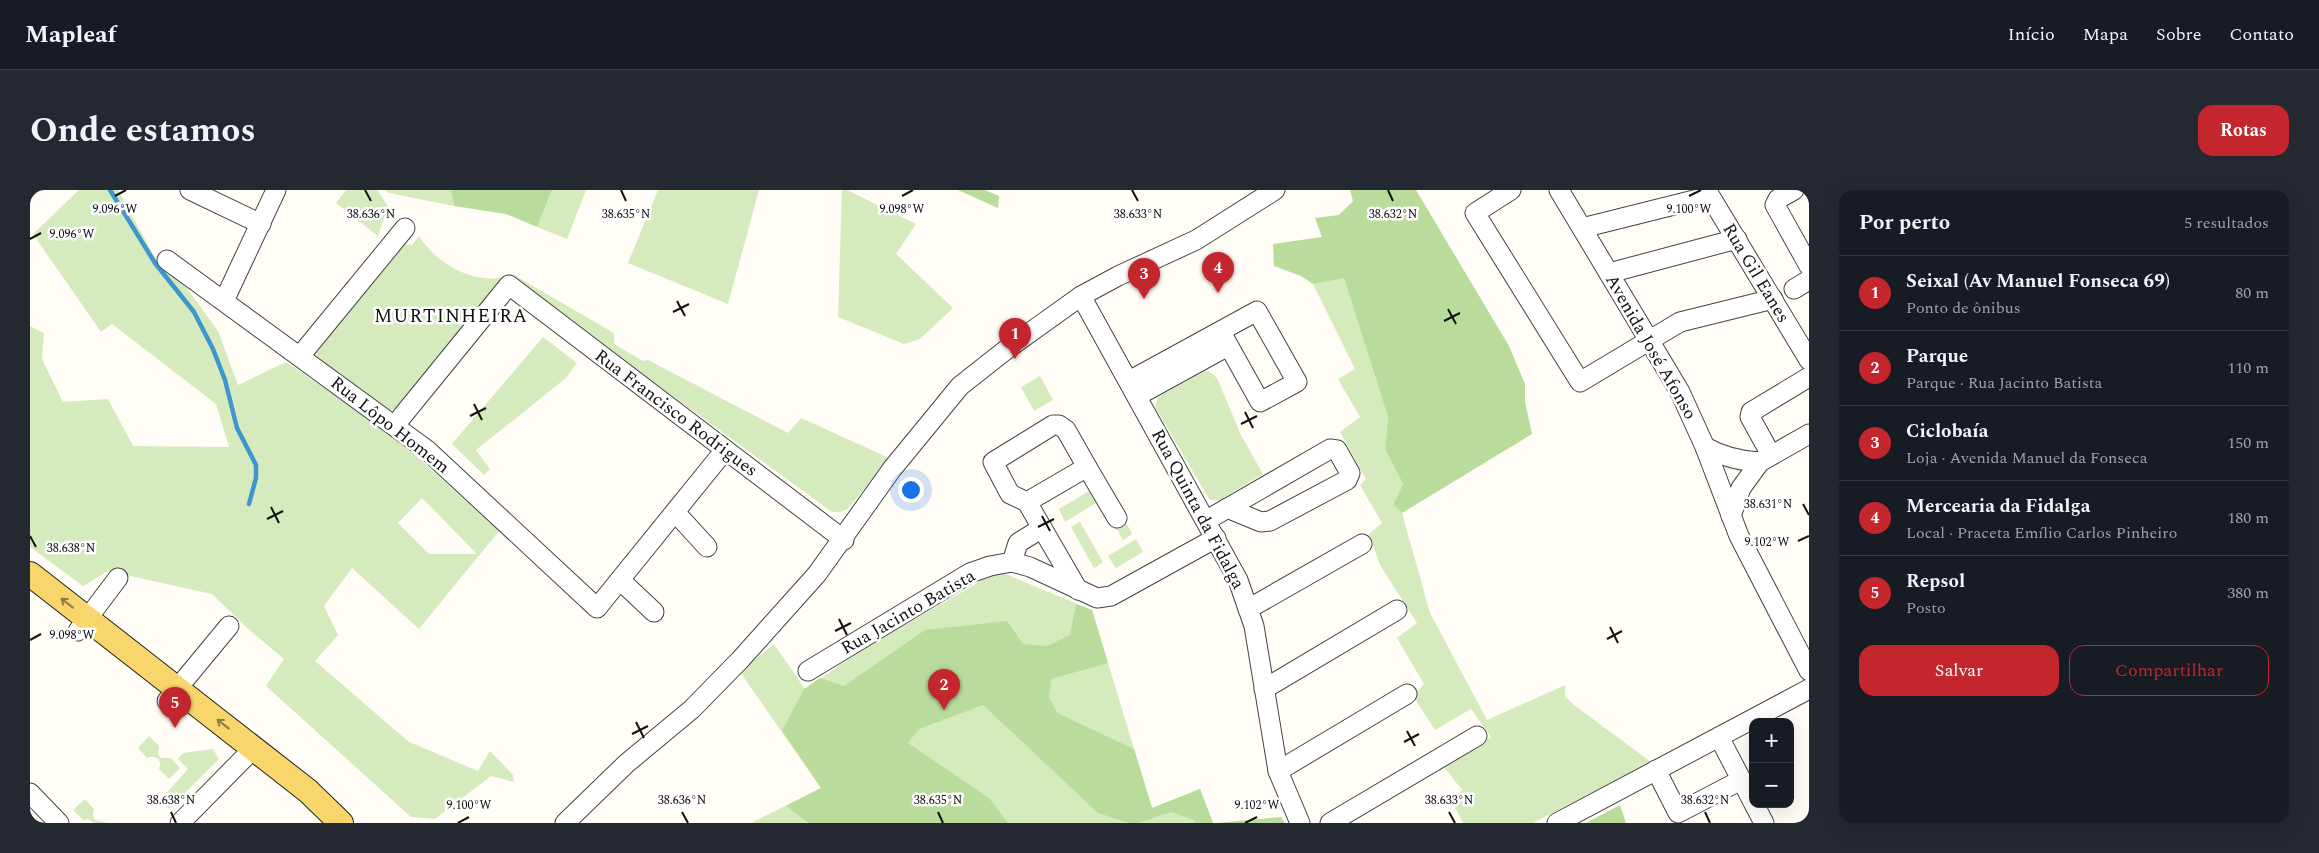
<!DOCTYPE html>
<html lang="pt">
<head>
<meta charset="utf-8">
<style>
	body { margin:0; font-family:Spectral,serif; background:#242831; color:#f1f3f6 }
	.controls { position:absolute; right:15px; bottom:15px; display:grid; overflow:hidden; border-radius:10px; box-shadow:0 5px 20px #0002 }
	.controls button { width:45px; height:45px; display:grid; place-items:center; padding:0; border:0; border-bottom:1px solid #363941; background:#171b24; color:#f1f3f6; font:25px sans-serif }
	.you { position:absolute; left:880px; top:299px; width:18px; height:18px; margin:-12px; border:4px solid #fff; border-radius:50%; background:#1a73e8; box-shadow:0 0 0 8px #1a73e833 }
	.badge { display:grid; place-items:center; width:32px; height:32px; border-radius:50%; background:#c4262e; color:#fff; font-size:16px; font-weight:700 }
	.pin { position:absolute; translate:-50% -41px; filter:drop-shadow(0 1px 2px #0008) }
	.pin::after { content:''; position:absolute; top:26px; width:18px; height:15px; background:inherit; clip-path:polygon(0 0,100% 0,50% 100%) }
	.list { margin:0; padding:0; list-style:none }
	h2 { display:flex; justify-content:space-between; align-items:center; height:65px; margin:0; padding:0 20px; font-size:21px }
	h2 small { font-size:16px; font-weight:400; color:#9ea1a6 }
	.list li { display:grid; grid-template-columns:32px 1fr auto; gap:15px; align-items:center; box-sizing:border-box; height:75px; padding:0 20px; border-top:1px solid #363941 }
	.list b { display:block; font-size:19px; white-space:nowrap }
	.list p { margin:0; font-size:16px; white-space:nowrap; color:#9ea1a6 }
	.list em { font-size:16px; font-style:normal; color:#9ea1a6 }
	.actions { display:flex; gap:10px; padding:15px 20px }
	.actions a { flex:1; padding:11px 0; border:1px solid #c4262e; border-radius:15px; text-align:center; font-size:18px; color:#c4262e }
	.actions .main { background:#c4262e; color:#fff }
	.map { position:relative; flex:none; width:1779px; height:633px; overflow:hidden; border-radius:15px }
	header { display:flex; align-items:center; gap:30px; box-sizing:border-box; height:70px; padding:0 25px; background:#171b24; border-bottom:1px solid #363941 }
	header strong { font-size:24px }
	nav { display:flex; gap:28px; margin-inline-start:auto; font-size:18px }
	.intro { display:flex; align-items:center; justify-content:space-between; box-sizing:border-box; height:120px; padding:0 30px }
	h1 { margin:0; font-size:35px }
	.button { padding:12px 22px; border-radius:15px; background:#c4262e; color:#fff; font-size:18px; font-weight:700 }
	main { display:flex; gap:30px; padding:0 30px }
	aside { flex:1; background:#171b24; border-radius:15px; box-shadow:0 5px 20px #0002 }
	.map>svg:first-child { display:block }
	.green { fill:#d5ebbd; fill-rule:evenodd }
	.forest { fill:#b9dc9c }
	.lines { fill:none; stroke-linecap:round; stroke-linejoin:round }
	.stream { stroke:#3f96cf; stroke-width:4.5 }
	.minor-casing { stroke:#444; stroke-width:21 }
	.major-casing { stroke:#222; stroke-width:26 }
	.minor { stroke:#fff; stroke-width:19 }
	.major { stroke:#f9d66b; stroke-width:24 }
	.oneway { stroke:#917d42 }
	.ticks { fill:none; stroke:#111; stroke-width:2 }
	.labels { text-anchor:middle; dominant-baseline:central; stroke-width:5; stroke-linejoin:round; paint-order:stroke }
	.street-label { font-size:18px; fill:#111; stroke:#fff }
	.neighbourhood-label { font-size:19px; letter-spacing:1px; fill:#111; stroke:#fff }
	.ticks-label { font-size:12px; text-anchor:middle; fill:#111; stroke:#fff; stroke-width:5; stroke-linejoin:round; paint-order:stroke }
</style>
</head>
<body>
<header>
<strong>Mapleaf</strong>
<nav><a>Início</a><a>Mapa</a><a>Sobre</a><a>Contato</a></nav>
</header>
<div class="intro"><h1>Onde estamos</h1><a class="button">Rotas</a></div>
<main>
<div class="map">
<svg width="1779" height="633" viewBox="0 0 1779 633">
	<rect width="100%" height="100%" fill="#fffdf5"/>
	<g class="green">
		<path d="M49,0H88L127,71L156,97L188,141L208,195L256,172L363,245L469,341L389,439L322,378L294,416L308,445L285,471L379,552L448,581L460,561L483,585L484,592L461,586L405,629L381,627L236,496L254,469L216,437L182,404L78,381L53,396L0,357V136L14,143L12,169L33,212L78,209L103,256L199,257L186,214L82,134L71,142L3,44ZM392,308L447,364H399L368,333Z"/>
		<path d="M316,0H347L358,16L348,46L306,13Z"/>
		<path d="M355,0H421L424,16L359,3Z"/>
		<path d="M522,0H556L537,49L507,37Z"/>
		<path d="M628,0H729L698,114L598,73Z"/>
		<path d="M812,0H817L886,34L866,64L923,118L890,149L874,154L808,127Z"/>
		<path d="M389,46C407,74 442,94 475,87L368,218L359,220L289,171L285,161L370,54L382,55Z"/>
		<path d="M484,85L584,143V154L613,171L618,170L758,243L771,228L859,268L818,319L810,322H802L482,89Z"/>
		<path d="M1314,87L1358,227L1355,259L1373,294L1363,315L1372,323L1400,423L1457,530L1535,495V506L1544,515L1621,572L1503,633H1433L1421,609L1432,600L1414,577L1461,547L1441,519L1405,540L1383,506L1394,494L1367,448L1387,433L1350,375L1339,344L1352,333L1330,295L1336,289L1310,242L1330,227L1308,189L1325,179L1283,94Z"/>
		<path d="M513,147L547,173L536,188L446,260L460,279L454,285L422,254Z"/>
		<path d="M1177,180L1187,188L1211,245L1233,284L1188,311L1179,309L1125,217L1128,207Z"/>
		<path d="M1010,186L1023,210L1004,221L991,197Z"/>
		<path d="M1059,301L1066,313L1035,332L1029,319Z"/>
		<path d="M1094,328L1102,344L1093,350L1084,334Z"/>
		<path d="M1050,332L1073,372L1064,378L1041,337Z"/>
		<path d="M1106,349L1113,362L1086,378L1078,366Z"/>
		<path d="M968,381L1062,420L1122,618L1170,599L1183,633H721L791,598L710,482L744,454L775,499L835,458Z"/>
		<path d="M119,546L129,556L128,564L131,568H141L150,578L139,589L129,579C133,571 126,564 117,568L108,558Z"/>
		<path d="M183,559L189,569L139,619L130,610L158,579L148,569L153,563Z"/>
		<path d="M55,609L64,619L63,625L65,630L78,633H65L58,629L53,630L43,620Z"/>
	</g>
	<g class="forest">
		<path d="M421,0H522L507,37L476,24L424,16Z"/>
		<path d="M928,0H955L969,6L968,18Z"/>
		<path d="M1320,0H1386L1479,156L1495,194V212L1502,244L1372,323L1363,315L1373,294L1355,259L1358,227L1314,88L1283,94L1271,86L1244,76L1243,54L1292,47L1285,28L1309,25L1323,11Z"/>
		<path d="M1046,414L1062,420L1078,473L1021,489L1019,507L1027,523L1104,559L1122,618L1170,599L1183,633H1165L1164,630L1141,622L1108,633H1099L1068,623L953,515L889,539L878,553L959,608L978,633H779L756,616L791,598L752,541L774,499L790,488L814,496L895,440L977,431L993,454L1017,456L1040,445Z"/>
		<path d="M1590,615L1596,633H1556Z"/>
		<path d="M1251,627L1255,633H1187Z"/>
	</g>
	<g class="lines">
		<path class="stream" d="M80,0L125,73L164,122L183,159L195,190L207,238L226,275V288L219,314"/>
		<g class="minor-casing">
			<g id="minor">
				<path d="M160,0L231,34"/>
				<path d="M1481,0L1445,23L1550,192L1650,132L1743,109"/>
				<path d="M1529,0L1650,202L1675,257L1709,346L1779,481"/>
				<path d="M1764,0L1748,9L1745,15L1779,76"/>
				<path d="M1552,38L1680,6L1779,170"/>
				<path d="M137,70L397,260L567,418L695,260"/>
				<path d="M1579,83L1707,49"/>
				<path d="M1764,99L1779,90"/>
				<path d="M1051,106L1208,390L1224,436L1248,581L1270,633"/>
				<path d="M194,111L246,0"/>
				<path d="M270,166L375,38"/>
				<path d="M1099,191L1227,121L1267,192L1230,212L1191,142"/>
				<path d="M1107,206L1198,156"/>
				<path d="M365,235L479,95L814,350"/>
				<path d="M1675,257C1693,267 1709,271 1730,272"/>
				<path d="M1741,265L1720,227L1721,222L1779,187"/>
				<path d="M1057,277L1087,328"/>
				<path d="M997,312L980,304L963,272L1023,235H1029L1036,240L1057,277L997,312L1048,400"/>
				<path d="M645,322L677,357"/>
				<path d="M1701,326L1711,298L1730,272L1779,244"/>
				<path d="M1177,330L1300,259L1307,260L1320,283L1317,290L1240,331L1231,332L1197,318"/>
				<path d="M982,372L988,353L1012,338"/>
				<path d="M590,390L624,422"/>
				<path d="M1218,419L1332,354"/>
				<path d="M48,441L88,388"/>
				<path d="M778,481L940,383L960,376L982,372L1000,377L1067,408L1081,406L1186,348"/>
				<path d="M1234,499L1367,420"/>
				<path d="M137,511L199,436"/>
				<path d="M1689,547L1723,612"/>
				<path d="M1626,580L1648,623L1711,590"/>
				<path d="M1248,581L1377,504"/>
				<path d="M0,603L29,633"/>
				<path d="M1724,614L1734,633"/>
				<path d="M150,633L224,558"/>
				<path d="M535,633L597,573L662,519L710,470L787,384L862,279L930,196L977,159L1051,106L1088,86L1166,50L1245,0"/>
				<path d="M1300,633L1447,546"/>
				<path d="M1527,633L1779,499"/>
			</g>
		</g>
		<g class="major-casing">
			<path id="major" d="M0,384L278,601L311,633"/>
		</g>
		<use href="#minor" class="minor"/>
		<use href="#major" class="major"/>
	</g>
	<defs><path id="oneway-shaft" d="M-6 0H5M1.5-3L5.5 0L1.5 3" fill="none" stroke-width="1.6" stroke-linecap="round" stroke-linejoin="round" transform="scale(1.25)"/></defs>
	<g class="oneway">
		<use href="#oneway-shaft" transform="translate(37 413) rotate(-142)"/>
		<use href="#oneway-shaft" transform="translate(193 534) rotate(-142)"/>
	</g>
	<path class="ticks" d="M335,0L341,11M591,0L596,11M1102,0L1108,11M1358,0L1363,11M85,6L96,0M872,6L883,0M1659,6L1671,0M0,49L11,43M647,111L655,126M1418,119L1426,134M643,122L659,114M1414,131L1430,123M444,214L452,230M1215,222L1223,238M440,226L456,218M1211,234L1227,226M1773,314L1779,325M241,317L249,333M1012,326L1020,341M237,329L253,321M1008,337L1024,329M0,346L6,357M1768,351L1779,346M809,429L817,445M1580,437L1588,453M805,441L821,433M1577,449L1592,441M0,450L11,444M606,532L614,548M1377,541L1385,556M602,544L618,536M1374,552L1389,544M141,622L146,633M652,622L658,633M908,622L913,633M1419,622L1425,633M1675,622L1680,633M428,633L439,627M1215,633L1227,627"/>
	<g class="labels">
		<g class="street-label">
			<text transform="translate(1726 83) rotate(59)">Rua Gil Eanes</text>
			<text transform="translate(1621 157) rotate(60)">Avenida José Afonso</text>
			<text transform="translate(646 223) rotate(37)">Rua Francisco Rodrigues</text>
			<text transform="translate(360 235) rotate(38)">Rua Lôpo Homem</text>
			<text transform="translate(1168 319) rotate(62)">Rua Quinta da Fidalga</text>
			<text transform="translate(878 422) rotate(-30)">Rua Jacinto Batista</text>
		</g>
		<g class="neighbourhood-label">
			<text x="421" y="126">MURTINHEIRA</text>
		</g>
	</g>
	<g class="ticks-label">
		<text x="85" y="23">9.096°W</text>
		<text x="872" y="23">9.098°W</text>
		<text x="1659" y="23">9.100°W</text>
		<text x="341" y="28">38.636°N</text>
		<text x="596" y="28">38.635°N</text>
		<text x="1108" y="28">38.633°N</text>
		<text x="1363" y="28">38.632°N</text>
		<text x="42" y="48">9.096°W</text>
		<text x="1738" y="318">38.631°N</text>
		<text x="1737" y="356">9.102°W</text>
		<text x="41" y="362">38.638°N</text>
		<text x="42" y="449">9.098°W</text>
		<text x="141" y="614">38.638°N</text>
		<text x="652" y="614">38.636°N</text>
		<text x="908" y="614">38.635°N</text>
		<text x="1419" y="614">38.633°N</text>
		<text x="1675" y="614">38.632°N</text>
		<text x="439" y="619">9.100°W</text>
		<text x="1227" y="619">9.102°W</text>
	</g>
</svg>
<div class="controls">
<button>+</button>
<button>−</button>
</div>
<div class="you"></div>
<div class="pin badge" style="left:985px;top:169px">1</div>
<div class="pin badge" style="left:914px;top:520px">2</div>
<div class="pin badge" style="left:1114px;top:109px">3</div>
<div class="pin badge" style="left:1188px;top:103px">4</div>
<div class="pin badge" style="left:145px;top:538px">5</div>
</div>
<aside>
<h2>Por perto<small>5 resultados</small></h2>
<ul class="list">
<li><span class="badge">1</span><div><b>Seixal (Av Manuel Fonseca 69)</b><p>Ponto de ônibus</p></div><em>80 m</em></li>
<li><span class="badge">2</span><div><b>Parque</b><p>Parque · Rua Jacinto Batista</p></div><em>110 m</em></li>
<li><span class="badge">3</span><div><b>Ciclobaía</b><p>Loja · Avenida Manuel da Fonseca</p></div><em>150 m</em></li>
<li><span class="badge">4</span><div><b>Mercearia da Fidalga</b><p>Local · Praceta Emílio Carlos Pinheiro</p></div><em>180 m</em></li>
<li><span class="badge">5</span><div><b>Repsol</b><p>Posto</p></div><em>380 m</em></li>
</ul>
<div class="actions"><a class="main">Salvar</a><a>Compartilhar</a></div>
</aside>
</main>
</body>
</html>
